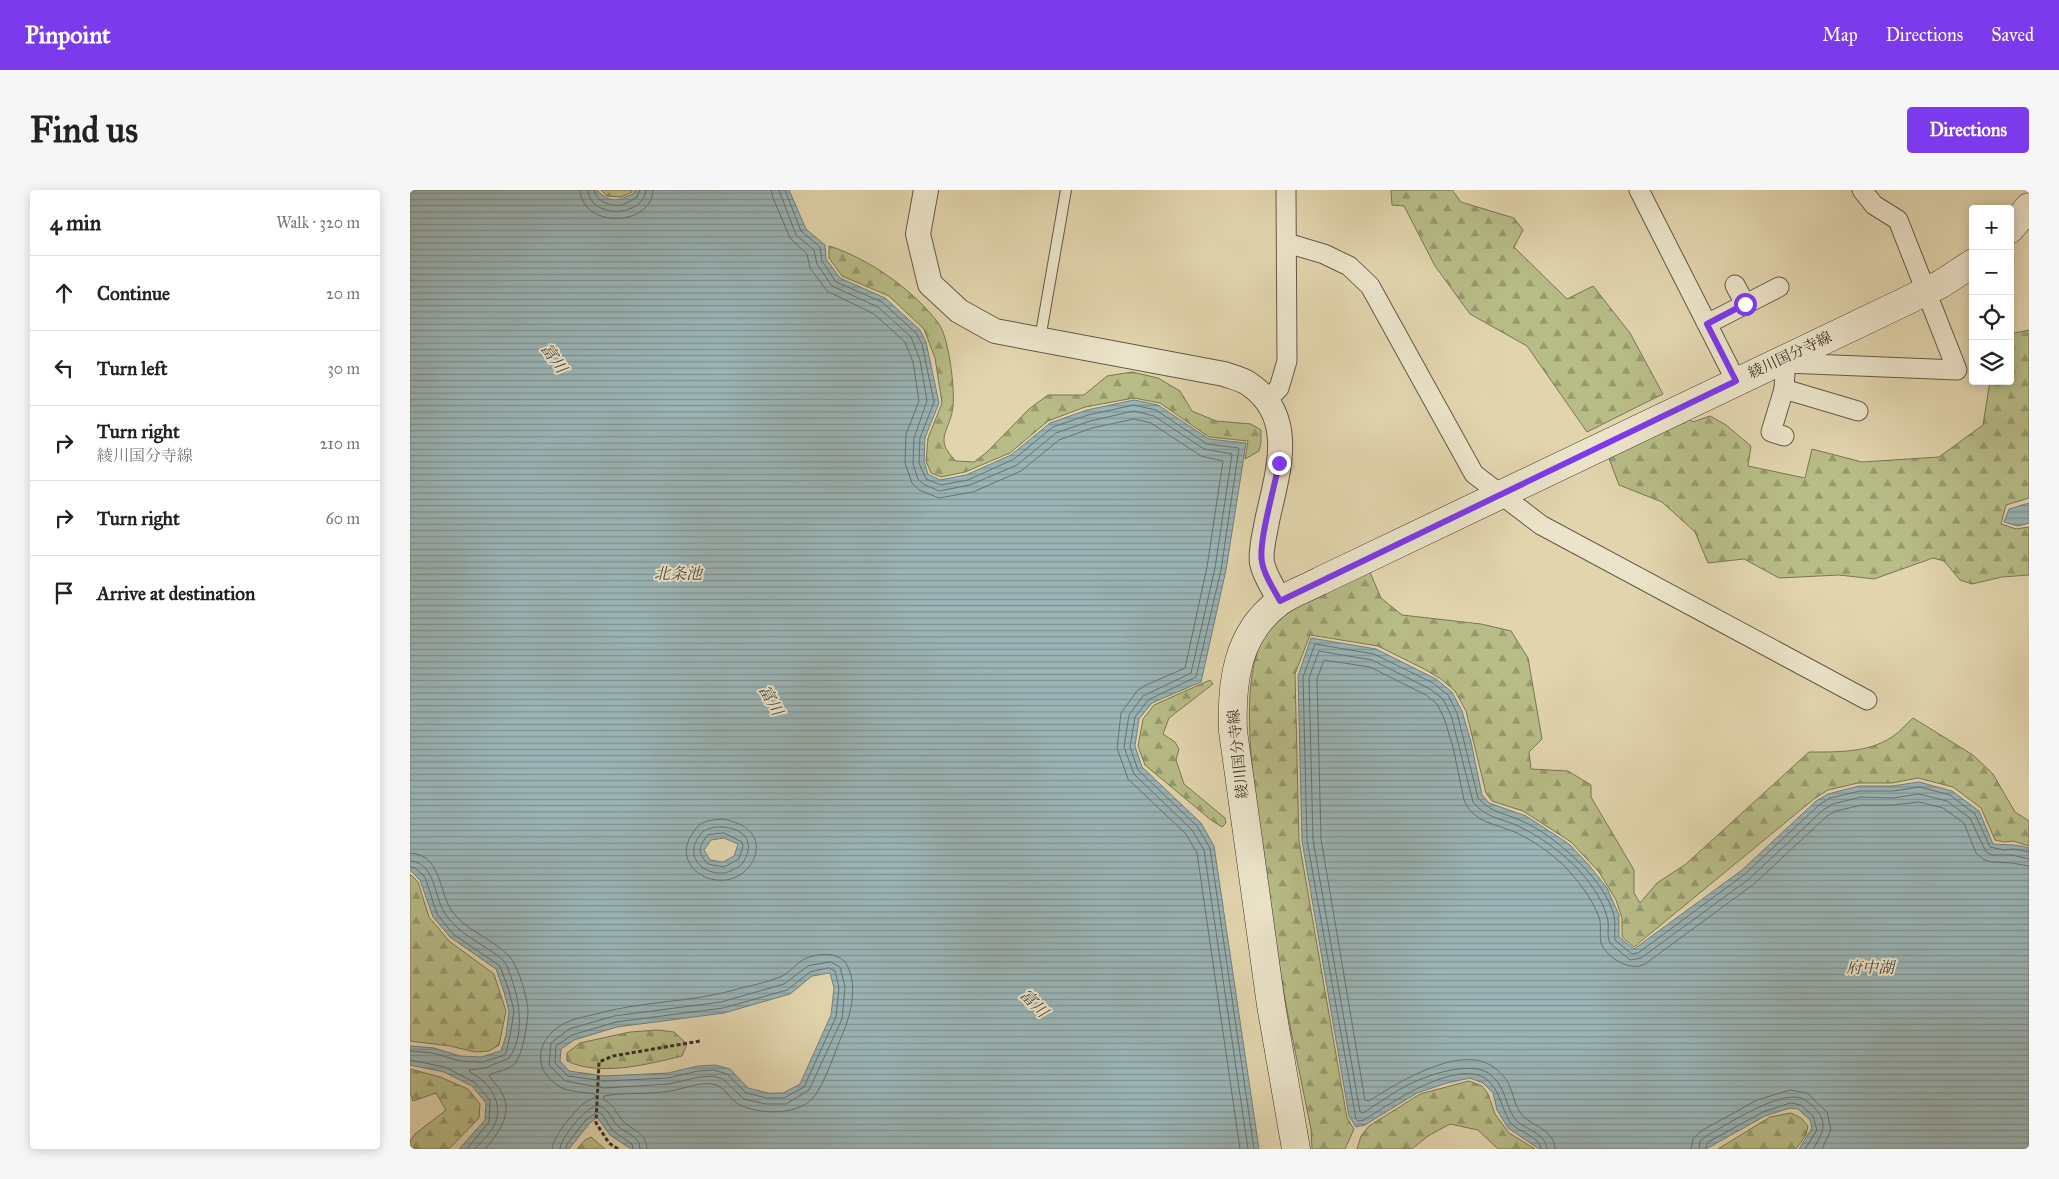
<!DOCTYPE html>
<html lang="en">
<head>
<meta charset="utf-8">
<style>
	body { margin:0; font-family:"IM FELL Great Primer","Noto Serif JP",serif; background:#f6f6f6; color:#222 }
	.controls { position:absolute; right:15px; top:15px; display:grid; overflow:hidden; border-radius:5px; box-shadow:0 2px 12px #0003 }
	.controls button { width:45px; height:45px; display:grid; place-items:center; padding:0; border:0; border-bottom:1px solid #e0e0e0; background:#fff; color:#222; font:25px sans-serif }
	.stop { position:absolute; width:15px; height:15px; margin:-11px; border:4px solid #7c3aed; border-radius:50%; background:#fff }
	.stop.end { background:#7c3aed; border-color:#fff; box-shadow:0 1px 5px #0008 }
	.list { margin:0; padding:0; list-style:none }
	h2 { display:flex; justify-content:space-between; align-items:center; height:65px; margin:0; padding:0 20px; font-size:21px }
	h2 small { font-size:16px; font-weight:400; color:#767676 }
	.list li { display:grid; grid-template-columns:32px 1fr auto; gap:15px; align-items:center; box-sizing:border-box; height:75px; padding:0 20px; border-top:1px solid #e0e0e0 }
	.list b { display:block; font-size:19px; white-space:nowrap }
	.list p { margin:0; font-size:16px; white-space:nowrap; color:#767676 }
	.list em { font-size:16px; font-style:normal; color:#767676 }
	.icon { flex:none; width:28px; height:28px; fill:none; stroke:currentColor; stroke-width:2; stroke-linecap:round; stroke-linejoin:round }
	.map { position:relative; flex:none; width:1619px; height:959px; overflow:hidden; border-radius:5px }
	header { display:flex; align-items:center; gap:30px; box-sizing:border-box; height:70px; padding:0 25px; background:#7c3aed; color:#fff }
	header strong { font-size:24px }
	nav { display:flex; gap:28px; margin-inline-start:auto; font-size:18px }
	.intro { display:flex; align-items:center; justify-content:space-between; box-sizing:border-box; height:120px; padding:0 30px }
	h1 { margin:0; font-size:35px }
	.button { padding:12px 22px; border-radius:5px; background:#7c3aed; color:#fff; font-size:18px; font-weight:700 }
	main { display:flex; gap:30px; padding:0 30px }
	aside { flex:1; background:#fff; border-radius:5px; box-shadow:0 2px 12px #0003 }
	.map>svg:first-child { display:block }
	.forest { fill:url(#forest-firs); stroke:#797657 }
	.water { fill:url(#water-rules); stroke:#74807d; fill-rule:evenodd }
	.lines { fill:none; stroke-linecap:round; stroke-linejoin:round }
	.shore { stroke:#6a726f; stroke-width:1 }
	.service-casing { stroke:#645949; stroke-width:12 }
	.minor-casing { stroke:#645949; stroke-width:21 }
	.tertiary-casing { stroke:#645949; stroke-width:26 }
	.secondary-casing { stroke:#3a3027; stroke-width:29 }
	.path { stroke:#3a3027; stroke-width:3; stroke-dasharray:4 2.5; stroke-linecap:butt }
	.service { stroke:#ece4ca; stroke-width:10 }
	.minor { stroke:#ece4ca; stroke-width:19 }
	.tertiary { stroke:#ece4ca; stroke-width:24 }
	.secondary { stroke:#ece4ca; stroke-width:28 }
	.route { stroke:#7c3aed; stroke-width:6 }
	.labels { text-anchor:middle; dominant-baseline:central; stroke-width:4; stroke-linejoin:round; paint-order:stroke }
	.street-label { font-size:15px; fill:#3a3027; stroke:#ece4ca }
	.water-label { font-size:16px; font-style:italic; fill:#4d4b44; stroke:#ece4ca }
</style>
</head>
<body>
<header>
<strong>Pinpoint</strong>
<nav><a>Map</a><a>Directions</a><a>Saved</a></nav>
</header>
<div class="intro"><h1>Find us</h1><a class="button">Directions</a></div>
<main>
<aside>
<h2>4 min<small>Walk · 320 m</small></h2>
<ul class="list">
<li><svg class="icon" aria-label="ahead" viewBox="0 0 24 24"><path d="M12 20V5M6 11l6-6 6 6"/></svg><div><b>Continue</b></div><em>20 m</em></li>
<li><svg class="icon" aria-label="left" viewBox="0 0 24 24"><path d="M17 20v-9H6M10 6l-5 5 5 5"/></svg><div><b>Turn left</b></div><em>30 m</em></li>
<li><svg class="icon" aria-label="right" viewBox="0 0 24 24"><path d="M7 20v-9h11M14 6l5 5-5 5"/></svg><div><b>Turn right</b><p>綾川国分寺線</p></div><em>210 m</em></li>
<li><svg class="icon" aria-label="right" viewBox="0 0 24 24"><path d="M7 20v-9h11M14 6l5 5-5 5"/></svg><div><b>Turn right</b></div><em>60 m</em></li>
<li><svg class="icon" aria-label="arrive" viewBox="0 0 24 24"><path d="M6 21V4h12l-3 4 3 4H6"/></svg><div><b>Arrive at destination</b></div></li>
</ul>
</aside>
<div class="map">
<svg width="1619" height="959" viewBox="0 0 1619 959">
	<defs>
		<pattern id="forest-firs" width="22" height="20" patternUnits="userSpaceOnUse" patternTransform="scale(1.25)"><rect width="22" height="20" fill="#b8bc87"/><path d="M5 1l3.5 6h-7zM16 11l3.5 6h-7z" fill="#97996e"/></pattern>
		<pattern id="water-rules" width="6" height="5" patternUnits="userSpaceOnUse" patternTransform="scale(1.25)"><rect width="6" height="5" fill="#9bb5b7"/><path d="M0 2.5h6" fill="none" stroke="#7f9495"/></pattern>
	</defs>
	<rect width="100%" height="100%" fill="#e2d5ae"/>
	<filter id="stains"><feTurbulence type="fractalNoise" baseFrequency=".004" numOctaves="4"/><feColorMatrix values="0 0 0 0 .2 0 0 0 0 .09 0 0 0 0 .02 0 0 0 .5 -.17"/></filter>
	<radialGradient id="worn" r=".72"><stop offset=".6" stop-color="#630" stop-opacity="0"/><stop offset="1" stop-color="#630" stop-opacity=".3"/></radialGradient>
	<g class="forest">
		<path d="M191,0H222V2L211,7L197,6Z"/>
		<path d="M981,0H1042L1051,12L1104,28L1113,40L1104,57L1157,109L1183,96L1220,143L1253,204L1177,242L1117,156L1060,124L1025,76L994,16L982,15Z"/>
		<path d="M419,56C458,68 505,101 529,134C539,148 545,200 543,216C541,241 522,248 546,271L564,272L577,262L619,219L638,205H674L697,186L722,182L748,188L770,201L782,221L806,231L841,234L851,240V252L849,261L835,269L838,251L799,247L750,213L724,208L675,217L638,231L600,263L555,282L531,287L521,283L516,271L518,248L532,213L525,168L514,139L479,106L432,86L419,68Z"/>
		<path d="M1619,140V308L1596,315L1591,334L1606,339L1619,337V385L1592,387L1562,394L1550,390L1534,371L1523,368L1464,389L1429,385L1369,388L1334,369L1298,373L1285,342L1252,312L1209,295L1197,263L1275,226L1283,232L1300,226L1316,235L1341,256L1338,276L1395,288L1402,259L1452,272L1529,267L1573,235L1580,191H1600V144Z"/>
		<path d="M959,380L971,408L992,425L1071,434L1101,441L1118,468L1132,549L1119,562L1121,579L1158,581L1181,595V607L1224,680V703L1230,713L1247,693L1276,674L1399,562C1427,562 1458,563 1482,547C1490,542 1496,534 1503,528L1563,565L1583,584L1605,622L1619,631V656L1603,651L1594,652L1585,650L1571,618L1543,597L1508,588L1482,593H1448L1418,600L1404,609L1224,757L1212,747V728L1206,710L1189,682L1161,652L1113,621L1082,611L1076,603L1056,521L1045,501L1031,489L1014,479L968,456L900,445L885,484L889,651L937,928L944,939L935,959H902L901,939C890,884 878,830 869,775C862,737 858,698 853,659C845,606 828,501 851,453C872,412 920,398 959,380Z"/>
		<path d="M800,490L803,494L759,528L753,544L765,552L769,559L766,570L774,594L815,628L816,633L812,637L801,630L735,575L728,556L733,529L744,515Z"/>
		<path d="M0,684L8,692L19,727L39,751L84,784L96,821L89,855L79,861L65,862L40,856L0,851Z"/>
		<path d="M248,840L264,842L277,854L272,866C239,874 190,887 157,871V863L170,853L220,842Z"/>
		<path d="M0,879L30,887L58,899L70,914L69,928L39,959H0V951L5,944L36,920L26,903L3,911L0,903Z"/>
		<path d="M1059,891L1072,896L1078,904L1085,924L1099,943L1125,959H1088L1068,940L1040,934L1018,946L1002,959H947L951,946L959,936L1010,904Z"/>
		<path d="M1381,923L1391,928L1398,936L1396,945L1386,959H1308L1360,927Z"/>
		<path d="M181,947L195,959H167L175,950Z"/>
	</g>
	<g class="water">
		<path d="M0,0H187C200,14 209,11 224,3L225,0H379L396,39L415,55L416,69L430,88L475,108L510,140L516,152L529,213L515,248L514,271L518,284L530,290L556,285L601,265L640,233L677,220L724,210L748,215L799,249L836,253L816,380L791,492L742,513L729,529L725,556L732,577L791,633L804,656L849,959H221L200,945L187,927L179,934L159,959H49L75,930L76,913L62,896L34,882L0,875V856L24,858L50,866L71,867L91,861L96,845L99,821L94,802L86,779L40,747L23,727L10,690L0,680ZM314,648L328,654L324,666L313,672L300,670L294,660L301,650ZM420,783L424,798L421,825L390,894L373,903H358L338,898L320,879L305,875L288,876L258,883L194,886L159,881L150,871L151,859L164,850L207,837L314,823L380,804L402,786Z"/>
		<path d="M1619,313V333L1608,336L1594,332L1599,319Z"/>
		<path d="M901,448L966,459L1026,489L1042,502L1052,521L1061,552L1072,605L1079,613L1116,626L1130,635L1159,654L1178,674L1197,698L1209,725V747L1224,759L1332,680L1406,611L1418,604L1449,596H1482L1509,592L1542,601L1569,621L1583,654C1596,655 1606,654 1619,658V959H1389L1402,938L1400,930L1388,919L1380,918L1355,926L1296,959H1129L1098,938L1087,920L1083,903L1073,893L1060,888L1037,893L1007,903L955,935L946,937L939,926L892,651L888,486Z"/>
	</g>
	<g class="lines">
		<g class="shore">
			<path d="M170,0C172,39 242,37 243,0"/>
			<path d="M178,0C179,29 234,28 236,0"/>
			<path d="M184,0C186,11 200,17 211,15C216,14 222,10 227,7L230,0"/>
			<path d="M361,0L363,8L380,48L397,64L400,78L417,101L464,124L495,152L503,172L509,211L496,244L495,273L502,293L509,300L529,308L563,302L611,281L649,250L682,238L724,229L741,233L791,266L813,271L797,377L775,478L734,496L727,501L711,523L707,558L718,589L776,644L787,663L830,959"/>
			<path d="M369,0L386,45L404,60L407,74L422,96L468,117L501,147L510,170L517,211L504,248L503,274L508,289L513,294L529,301L560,295L607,275L646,243L680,231L724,221L744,226L794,259L822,264L805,378L781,483L733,506L719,525L714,557L724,584L782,640L794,660L838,959"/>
			<path d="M375,0L391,41L410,57L412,71L426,92L472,112L506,143L512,154L524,212L510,248L509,273L516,289L531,295L558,290L604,269L643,237L678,225L724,215L746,220L797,254L829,258L811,380L786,487L738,510L725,527L720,557L728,580L787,636L800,658L844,959"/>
			<path d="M311,629C318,629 323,632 329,634C361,648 344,687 315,690C289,693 265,669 282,644C285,640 287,636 292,633C298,630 305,630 311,629Z"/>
			<path d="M312,637C336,638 346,654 332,674C327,678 320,682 314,683C294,685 275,668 288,648C290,645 292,641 296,640C301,637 307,637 312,637Z"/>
			<path d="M314,643L332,652L333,656L329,669L314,677L298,674C287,662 288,657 298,645Z"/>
			<path d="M0,663C30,664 29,699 40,718C54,741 81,747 99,766C108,775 117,807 118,820C118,832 113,862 106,872C100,881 88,880 79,885C82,892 90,897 93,905C103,925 87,945 75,959"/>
			<path d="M0,671C25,672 24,706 34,722C48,745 73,753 93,770C97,774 99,781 101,787C110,812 115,845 99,868L75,878L59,880L60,882C79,892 94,912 85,934C81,943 71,952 65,959"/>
			<path d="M0,677L5,678L15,687L27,724L43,744L90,776L99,801L104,821L100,846L96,863L92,866L72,872L50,871L23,863L0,861"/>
			<path d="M421,772L430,777L435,797L432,829L399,900L376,914H356L334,909L313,889L303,886L289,887L259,894L194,898L155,891L139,875L141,853L159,839L204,826L311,812L374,794L398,776Z"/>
			<path d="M419,778L425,781L429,798L426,827L394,897L374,908H357L336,903L317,884L304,880L288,881L258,888L194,891L158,886L145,873L146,856L162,845L206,832L313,818L377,800L400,782Z"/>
			<path d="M0,870L35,877L64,892L80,910L79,932L57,959"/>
			<path d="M142,959C143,946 163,923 173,914C177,911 183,909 186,906L184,904C174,902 159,902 150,897C120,879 127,847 155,833C163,829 173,827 182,825C229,811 280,813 328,799C342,795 356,793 370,787C378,784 384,776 391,771C403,763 429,760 437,775C449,798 440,828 430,850C423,868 416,888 406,904C392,926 351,925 330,915C320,910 314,895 302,894C288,892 274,899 260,901C238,905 215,902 194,906L193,909C203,914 206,922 212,930C222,941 236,941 237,959"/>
			<path d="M150,959C150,949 176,916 187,916C199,916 201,931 209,937C214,942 224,945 228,951C230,954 229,956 230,959"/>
			<path d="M156,959L157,954L175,931L187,922L192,924L203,941L222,954L223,959"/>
			<path d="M1131,959C1130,946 1107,942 1100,932C1091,918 1090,899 1076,889C1047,868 979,914 954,930L948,931L946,929L897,650L893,487L905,454L964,464L1023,493L1038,505L1047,523L1068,608C1081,623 1095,623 1112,631C1144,645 1196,690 1204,726C1206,734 1204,742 1205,750L1222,764L1228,763L1335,684L1409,615L1420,608L1450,601H1483L1510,597L1540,605L1565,624L1580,657L1594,660L1603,659L1619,662"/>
			<path d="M1137,959C1136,942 1114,940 1105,929C1094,913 1097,900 1082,886C1065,869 1021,884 1002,893C985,901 969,913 953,923L950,922L903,650L899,488L909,461L962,470L1020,499L1033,509L1041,525L1063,612C1077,629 1092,628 1110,637C1144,653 1187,689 1197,727C1200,735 1196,745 1200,753L1220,770L1231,768L1339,689L1413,620L1423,614L1451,607L1483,608L1509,604L1537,611L1560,628L1576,662L1582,665H1602L1619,669"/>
			<path d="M1145,959C1144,939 1123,937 1112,925C1105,917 1104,906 1100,897C1098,890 1091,883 1086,879C1054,851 987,893 959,911L955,910L911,649L907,489L914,470L960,477L1016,505L1027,514L1034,528L1043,557L1054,610C1063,633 1087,634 1107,643C1129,654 1150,669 1165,688C1175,700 1183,712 1189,727C1192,735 1189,745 1191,753C1197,768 1220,782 1235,774L1344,694L1417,626L1426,621L1452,615H1483L1509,612L1533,618L1554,633L1566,663L1573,669L1581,672L1602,673L1619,676"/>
			<path d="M1281,959L1283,949L1291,941L1347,910L1380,900L1397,903L1417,922L1421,940L1412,959"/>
			<path d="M1289,959L1290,951L1295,947C1316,935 1368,901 1391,908C1397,910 1405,918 1409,923C1418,936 1410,948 1403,959"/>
			<path d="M1295,959L1298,952L1353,922L1380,913L1391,915L1403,926L1407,940L1395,959"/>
		</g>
		<g class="service-casing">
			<path id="service" d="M630,149L656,0"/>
		</g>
		<g class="minor-casing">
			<g id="minor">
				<path d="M1229,0L1326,191"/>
				<path d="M877,53L914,64L939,76L960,96L1064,284L1131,335L1457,510"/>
				<path d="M1325,95L1335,114"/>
				<path d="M1297,134L1369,97"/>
				<path d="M1376,173L1547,180L1488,30L1464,15L1452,0"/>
				<path d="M1374,199L1448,221"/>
				<path d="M857,210L869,198L877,171L876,0"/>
				<path d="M1374,246L1361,242L1374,199L1376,167"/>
			</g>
		</g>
		<g class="tertiary-casing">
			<path id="tertiary" d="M516,0L508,44L520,94L549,121L585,141L814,184C822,187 832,189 839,194C888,227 867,284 857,331C855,344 850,360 852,373C855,387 864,399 870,411"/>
		</g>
		<g class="secondary-casing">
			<g id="secondary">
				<path d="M1600,39L1619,17"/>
				<path d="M886,959L861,815L823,541C821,492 827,443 869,412C881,403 897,398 910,391L1515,102L1531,94L1563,73"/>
			</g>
		</g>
		<path class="path" d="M208,959L199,953L186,933L189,872L203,866L290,851"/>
		<use href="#service" class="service"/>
		<use href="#minor" class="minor"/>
		<use href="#tertiary" class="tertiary"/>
		<use href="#secondary" class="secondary"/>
	</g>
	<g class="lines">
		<path class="route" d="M869,273C865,296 848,352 852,372C854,386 864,399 870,411L1326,191L1297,134L1335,114"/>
	</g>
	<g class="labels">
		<g class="street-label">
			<text transform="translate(1380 165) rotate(-25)">綾川国分寺線</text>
			<text transform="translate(828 564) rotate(-96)">綾川国分寺線</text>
		</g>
		<g class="water-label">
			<text transform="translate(144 168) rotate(55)">富川</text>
			<text x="268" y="383">北条池</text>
			<text transform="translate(361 510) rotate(61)">富川</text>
			<text x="1460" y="777">府中湖</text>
			<text transform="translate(624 813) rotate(45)">富川</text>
		</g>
	</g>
	<rect width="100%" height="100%" filter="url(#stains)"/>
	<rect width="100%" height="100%" fill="url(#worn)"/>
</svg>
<div class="controls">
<button>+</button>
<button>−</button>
<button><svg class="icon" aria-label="locate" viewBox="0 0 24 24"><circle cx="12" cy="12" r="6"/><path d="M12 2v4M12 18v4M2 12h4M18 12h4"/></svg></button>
<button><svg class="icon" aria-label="layers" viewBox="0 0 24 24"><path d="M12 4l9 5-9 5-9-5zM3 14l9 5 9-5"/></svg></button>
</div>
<div class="stop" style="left:1335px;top:114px"></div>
<div class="stop end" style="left:869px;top:273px"></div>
</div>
</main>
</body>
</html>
